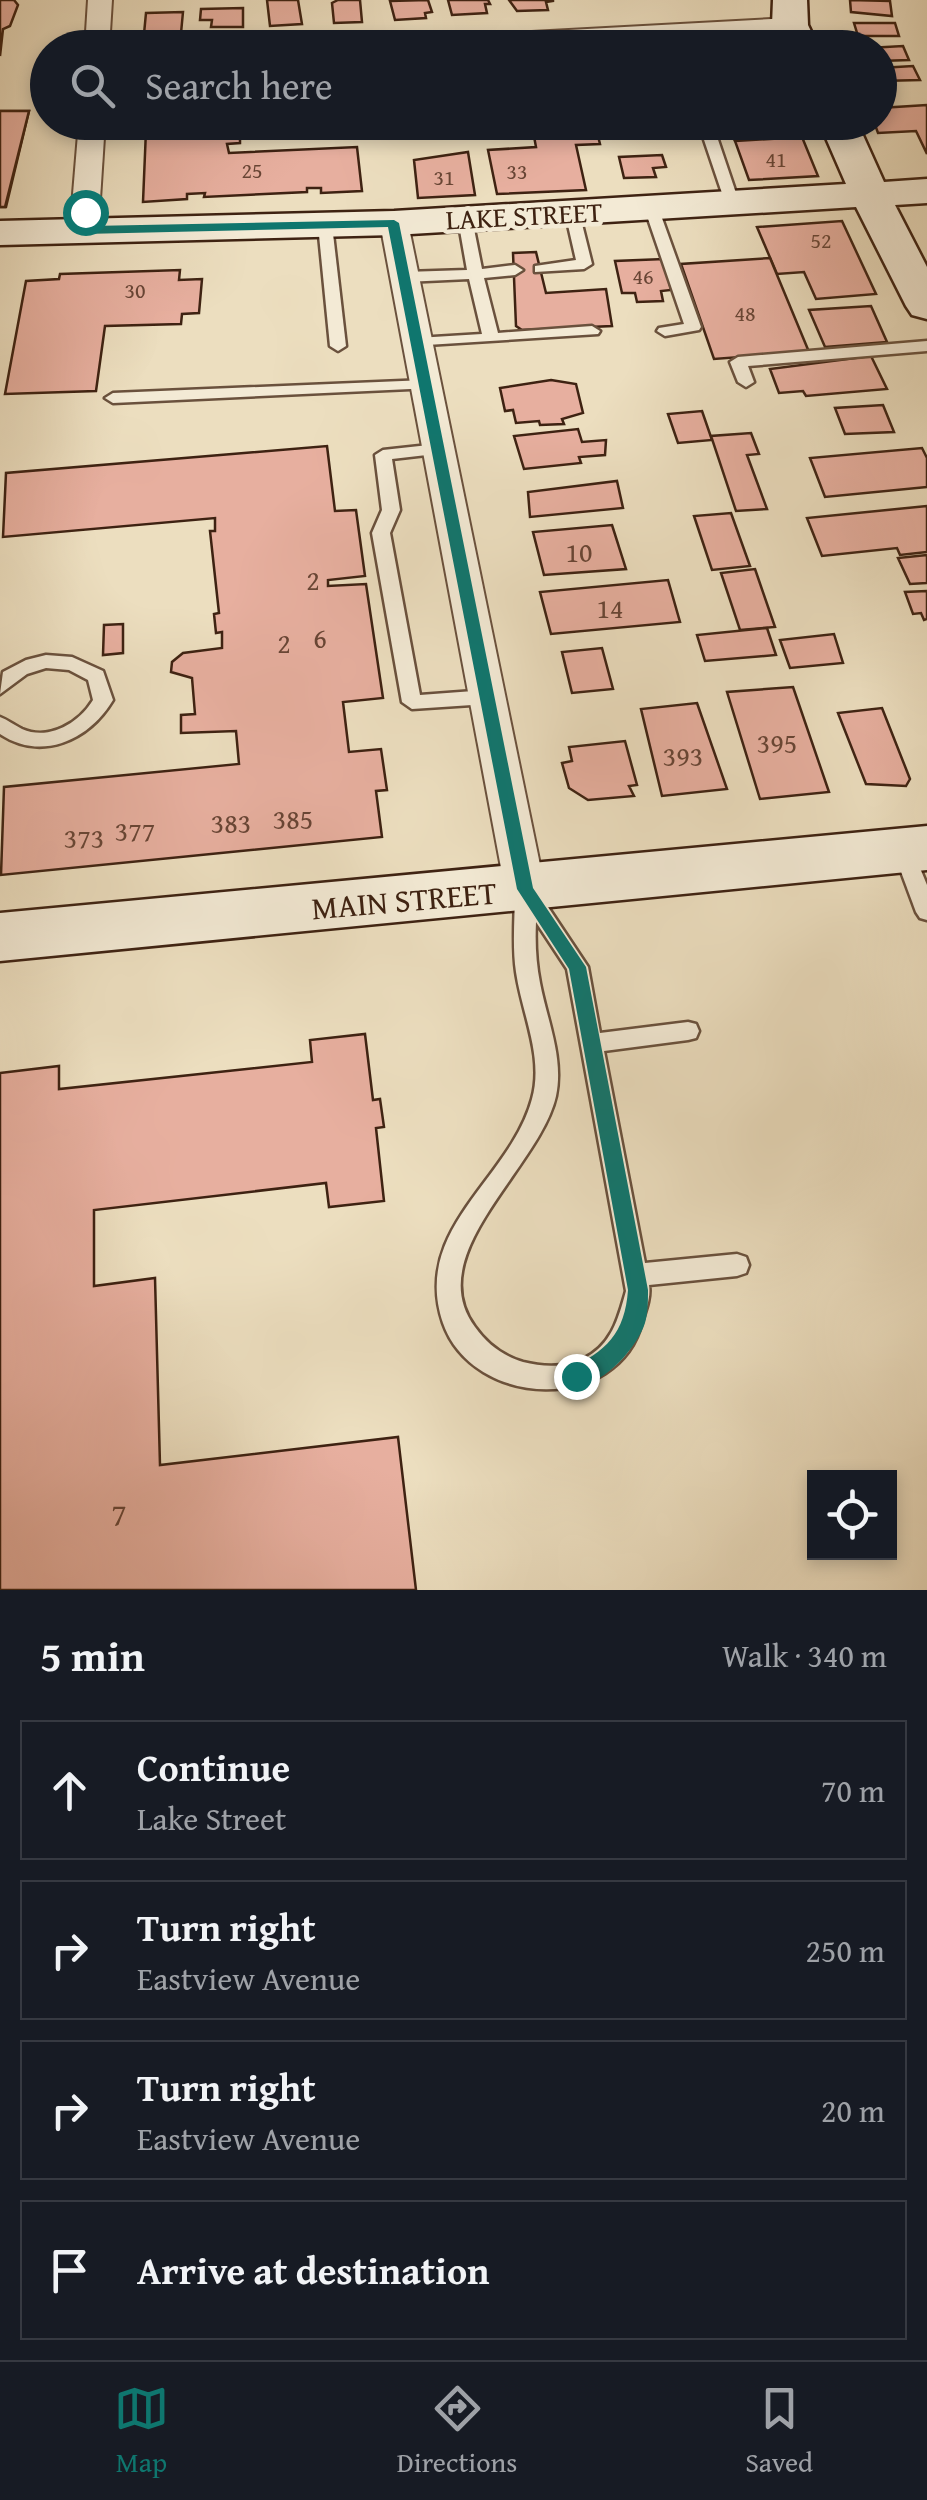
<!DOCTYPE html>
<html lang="en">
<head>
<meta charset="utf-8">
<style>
	body { margin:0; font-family:"Gentium Book Plus",serif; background:#242831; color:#f1f3f6 }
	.controls { position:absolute; right:30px; bottom:30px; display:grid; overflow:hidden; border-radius:0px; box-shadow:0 5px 15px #0003 }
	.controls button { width:90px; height:90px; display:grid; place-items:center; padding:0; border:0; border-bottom:2px solid #363941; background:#171b24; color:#f1f3f6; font:50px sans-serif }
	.stop { position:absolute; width:30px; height:30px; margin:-22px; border:8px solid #0f766e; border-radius:50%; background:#fff }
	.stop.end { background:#0f766e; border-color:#fff; box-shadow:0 2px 10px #0008 }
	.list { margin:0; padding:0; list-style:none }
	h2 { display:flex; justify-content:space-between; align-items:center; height:130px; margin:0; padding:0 40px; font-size:42px }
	h2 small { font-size:32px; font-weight:400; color:#9ea1a6 }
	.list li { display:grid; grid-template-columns:65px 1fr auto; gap:30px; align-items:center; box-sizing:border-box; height:140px; margin:0 20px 20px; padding:0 20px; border:2px solid #363941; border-radius:0px }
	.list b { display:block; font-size:38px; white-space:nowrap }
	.list p { margin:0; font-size:32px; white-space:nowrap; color:#9ea1a6 }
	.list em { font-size:32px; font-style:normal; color:#9ea1a6 }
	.icon { flex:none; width:55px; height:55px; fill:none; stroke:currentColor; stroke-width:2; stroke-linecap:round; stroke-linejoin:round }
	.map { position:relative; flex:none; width:927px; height:1590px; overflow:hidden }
	.search { position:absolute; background:#171b24; box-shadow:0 5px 15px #0003; left:30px; right:30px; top:30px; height:110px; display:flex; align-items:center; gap:25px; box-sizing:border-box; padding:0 35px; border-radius:55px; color:#9ea1a6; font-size:38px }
	.sheet { height:770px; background:#171b24 }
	nav { display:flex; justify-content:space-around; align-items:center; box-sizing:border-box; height:140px; border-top:2px solid #363941; background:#171b24; font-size:28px; color:#9ea1a6 }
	nav a { display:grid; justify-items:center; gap:5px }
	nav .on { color:#0f766e }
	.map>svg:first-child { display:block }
	.building { fill:#e7af9f; stroke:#3e2212; stroke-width:2.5 }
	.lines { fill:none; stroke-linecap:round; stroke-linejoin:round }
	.lane-casing { stroke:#6a513d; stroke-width:5 }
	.street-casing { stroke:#6a513d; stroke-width:4 }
	.secondary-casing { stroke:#3e2212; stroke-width:5 }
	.lane { fill:#f3ead5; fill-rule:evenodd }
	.street { fill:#f3ead5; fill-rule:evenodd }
	.secondary { fill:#f3ead5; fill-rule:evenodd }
	.route { fill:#0f766e }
	.labels { text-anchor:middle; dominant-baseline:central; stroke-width:9; stroke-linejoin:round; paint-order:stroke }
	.far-number-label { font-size:22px; fill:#684535 }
	.far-street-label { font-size:28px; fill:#3e2212; stroke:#f3ead5 }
	.number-label { font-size:28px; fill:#684535 }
	.street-label { font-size:32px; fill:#3e2212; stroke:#f3ead5 }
	.near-number-label { font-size:32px; fill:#684535 }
</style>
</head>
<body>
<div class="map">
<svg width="927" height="1590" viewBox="0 0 927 1590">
	<rect width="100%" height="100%" fill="#ecdebf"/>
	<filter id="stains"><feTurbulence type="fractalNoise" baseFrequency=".002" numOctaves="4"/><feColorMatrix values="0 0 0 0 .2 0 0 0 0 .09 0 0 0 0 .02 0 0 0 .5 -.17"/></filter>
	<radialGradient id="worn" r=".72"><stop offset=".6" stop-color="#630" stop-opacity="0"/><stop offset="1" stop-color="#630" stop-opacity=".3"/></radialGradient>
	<g class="building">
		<path d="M0,0H14L18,5L10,26L3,29L0,56Z"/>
		<path d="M267,0H298L302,24L270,26Z"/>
		<path d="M338,0H360L362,22L334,23L332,3Z"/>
		<path d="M428,0L432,12L425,13L426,18L395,20L390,1Z"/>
		<path d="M448,0H488L490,4H485L487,13L452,15Z"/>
		<path d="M509,0H553V1L546,2L548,10L517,11Z"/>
		<path d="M850,0L890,1L892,16L851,12Z"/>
		<path d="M243,8V27H211L212,20H200L201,9Z"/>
		<path d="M183,12L181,33L144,34L146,13Z"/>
		<path d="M854,23H895L899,36H858Z"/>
		<path d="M903,46L909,60L880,61V48H868Z"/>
		<path d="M913,66L920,80L880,81V68Z"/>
		<path d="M927,105V154L916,131L878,133L874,122H880V108Z"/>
		<path d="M0,111H29L6,207H0Z"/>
		<path d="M0,111H29L5,207H0Z"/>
		<path d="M299,122H331L333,135L301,137Z"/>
		<path d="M728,122H796L802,137L735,141Z"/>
		<path d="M606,125H630L633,137L608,138Z"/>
		<path d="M240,126V143L227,144L229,153L357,147L362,191L321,193V188H307V192L204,197L205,193L187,194V199L143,202L146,130Z"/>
		<path d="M596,128L600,144L576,145L586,190L497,194L488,150L536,147L533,131Z"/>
		<path d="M802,137L818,176L749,180L735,141Z"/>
		<path d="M468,152L475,195L418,198L414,160Z"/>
		<path d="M662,155L666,167L653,168L656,177L624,178L619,157Z"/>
		<path d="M842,221L876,294L816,299L804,272L777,274L757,227Z"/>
		<path d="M536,252L546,293L606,289L612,326L522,330L516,326L513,253Z"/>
		<path d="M770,258L809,352L714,359L681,264Z"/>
		<path d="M664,259L671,290L661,291L663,301L637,302L635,293H622L615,261Z"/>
		<path d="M180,270L179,280L202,279L199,313L182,314L181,324L105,326L96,391L5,394L26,281L59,279L60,274Z"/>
		<path d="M871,306L887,342L825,347L809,310Z"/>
		<path d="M871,356L887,389L806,396L803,391L779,393L770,369Z"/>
		<path d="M551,380L576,384L583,413L562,419L564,424L540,425L539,421L516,423L513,410L505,411L500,388Z"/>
		<path d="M883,405L894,432L845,434L835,408Z"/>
		<path d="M702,411L712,440L678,443L668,414Z"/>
		<path d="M578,429L582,442L606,440L605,455L579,457L581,463L524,469L514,436Z"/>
		<path d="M751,433L759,454L747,455L767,509L736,511L711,436Z"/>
		<path d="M327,446L335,511L356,510L365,576L328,580V586L366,584L383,698L343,702L349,752L381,749L387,790L376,791L382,837L1,875L4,787L239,764L236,731L181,733V715L195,714L192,678L171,672L172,662L183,653L222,648V632L216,633L214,614L219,613L210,531H215V518L3,537L6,473Z"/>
		<path d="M922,448L927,458V487L825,497L810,458Z"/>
		<path d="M617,481L623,508L530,517L528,492Z"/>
		<path d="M927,506V552L900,555L897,548L822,556L807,518Z"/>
		<path d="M731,513L750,566L712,570L694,516Z"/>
		<path d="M612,525L626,569L544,575L533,532Z"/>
		<path d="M927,555V583L910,584L898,558Z"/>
		<path d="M755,569L775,627L740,630L721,573Z"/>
		<path d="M668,580L680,622L551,634L540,592Z"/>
		<path d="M927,591V619L924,620L921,613L913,614L905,592Z"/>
		<path d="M123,624V653L103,655L104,625Z"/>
		<path d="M767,628L776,655L705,661L697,635Z"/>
		<path d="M834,634L843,663L790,668L780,640Z"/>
		<path d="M602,648L613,689L572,693L562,652Z"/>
		<path d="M793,687L829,792L760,799L727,692Z"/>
		<path d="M697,703L727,789L662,796L641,709Z"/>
		<path d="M882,708L910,779L906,786L866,784L838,713Z"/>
		<path d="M625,741L637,785L629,786L634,796L588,800L569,788L562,763L572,761L569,747Z"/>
		<path d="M365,1034L373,1100L380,1099L384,1127L376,1128L384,1201L329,1207L326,1183L94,1210V1286L155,1278L160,1465L398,1437L416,1590H0V1073L59,1066V1089L312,1062L310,1040Z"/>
	</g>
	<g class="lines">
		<g class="lane-casing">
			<g id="lane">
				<path d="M698,122H712L739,202L737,205L725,202Z"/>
				<path d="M651,203L658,207L701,327L699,330L665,336L657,331L659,328L684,324L644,207Z"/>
				<path d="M572,208L579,212L592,264L584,269L535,272V266L576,260L565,212Z"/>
				<path d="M465,215L472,219L482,269L515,265L523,270L515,275L484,278L498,333L592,326L600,331L598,334L411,346V340L417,338L482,334L469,279L405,282L397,277L405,272L467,270L458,219Z"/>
				<path d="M325,221L332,225L346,346L338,351L330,346L318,225Z"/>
				<path d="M927,341V351L748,366L754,382L746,387L738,382L730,362L738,357Z"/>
				<path d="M426,380L434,385L432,388L113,403L105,398L113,393Z"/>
				<path d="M438,444L444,445V453L392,459L400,510L390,533L420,695L487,690L497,697L487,704L412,709L402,702L372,533L382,510L375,455L383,450Z"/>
				<path d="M46,655L72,657L103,671L113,700C89,740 42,762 0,734V717C8,720 14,725 22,729C49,741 79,723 93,700L88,680L69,670L46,668L27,674L0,694L3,672L26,660Z"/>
				<path d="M903,842L910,844L927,885V920L920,918L916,912L893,850L896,844Z"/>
				<path d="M525,881L532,883L588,967L600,1033L688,1022L696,1024L699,1031L696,1038L688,1040L604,1051L645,1263L737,1254L746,1257L749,1265L746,1273L737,1276L649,1285C651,1297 646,1310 642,1322C619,1414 473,1409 443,1323C411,1228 510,1180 532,1099C544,1057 522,1014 516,972C512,945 515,917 515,889L518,883ZM536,922L567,969L626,1291C618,1319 612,1345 583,1359C564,1368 543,1367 523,1362C503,1356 487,1344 475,1327C420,1254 540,1168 556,1096C564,1058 547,1020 540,983C536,963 535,943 536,922Z"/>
			</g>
		</g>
		<g class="street-casing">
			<g id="street">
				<path d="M88,0H112L109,48H85Z"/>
				<path d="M790,18L799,20L802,25L799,30L511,48H356L368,41Z"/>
				<path d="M79,122H105L98,230L84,238L70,230Z"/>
				<path d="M394,215L408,223L545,889L539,900L525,904L511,900L505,889L380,223Z"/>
			</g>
		</g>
		<g class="secondary-casing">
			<g id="secondary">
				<path d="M773,0H807L808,25L819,48H783L772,25Z"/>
				<path d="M819,122H857L884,182L927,179V203L895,205L927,267V319L912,315L906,306L856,207L394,235L0,245V221L394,211L846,184Z"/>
				<path d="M927,826V870L0,961V913Z"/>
			</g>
		</g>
		<use href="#lane" class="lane"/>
		<use href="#street" class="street"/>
		<use href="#secondary" class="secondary"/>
	</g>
	<path class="route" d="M85,209L91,212L90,226L394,220L399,223L533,888L586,967L648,1290C648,1301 648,1313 645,1323C637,1348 598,1394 568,1383V1369C606,1352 625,1333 628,1290L569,969L517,889L388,227L84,234L78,230L79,212Z"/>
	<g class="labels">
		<g class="far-number-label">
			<text x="776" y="159">41</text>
			<text x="252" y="170">25</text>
			<text x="517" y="171">33</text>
			<text x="444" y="177">31</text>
			<text x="821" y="240">52</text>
			<text x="643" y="276">46</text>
			<text x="135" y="290">30</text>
			<text x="745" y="313">48</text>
		</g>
		<g class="far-street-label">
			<text transform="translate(524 215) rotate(-3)">LAKE STREET</text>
		</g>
		<g class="number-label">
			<text x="579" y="551">10</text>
			<text x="313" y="579">2</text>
			<text x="610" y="607">14</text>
			<text x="320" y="637">6</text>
			<text x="284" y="642">2</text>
			<text x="777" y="742">395</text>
			<text x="683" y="755">393</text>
			<text x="293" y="818">385</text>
			<text x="231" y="822">383</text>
			<text x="135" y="830">377</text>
			<text x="84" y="837">373</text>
		</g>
		<g class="street-label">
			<text transform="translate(404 900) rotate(-5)">MAIN STREET</text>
		</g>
		<g class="near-number-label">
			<text x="119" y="1514">7</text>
		</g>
	</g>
	<rect width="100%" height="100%" filter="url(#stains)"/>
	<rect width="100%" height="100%" fill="url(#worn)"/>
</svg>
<div class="controls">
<button><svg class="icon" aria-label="locate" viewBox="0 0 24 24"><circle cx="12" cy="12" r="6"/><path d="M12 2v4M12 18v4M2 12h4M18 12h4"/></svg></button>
</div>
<div class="stop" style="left:85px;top:212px"></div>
<div class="stop end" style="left:576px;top:1376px"></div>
<div class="search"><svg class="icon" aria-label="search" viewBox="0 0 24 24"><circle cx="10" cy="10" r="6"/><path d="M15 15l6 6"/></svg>Search here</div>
</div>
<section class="sheet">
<h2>5 min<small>Walk · 340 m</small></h2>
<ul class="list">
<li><svg class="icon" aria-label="ahead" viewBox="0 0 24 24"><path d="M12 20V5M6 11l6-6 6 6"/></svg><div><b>Continue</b><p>Lake Street</p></div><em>70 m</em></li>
<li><svg class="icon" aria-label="right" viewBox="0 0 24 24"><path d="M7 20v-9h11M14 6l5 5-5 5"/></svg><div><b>Turn right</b><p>Eastview Avenue</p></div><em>250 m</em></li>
<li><svg class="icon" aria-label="right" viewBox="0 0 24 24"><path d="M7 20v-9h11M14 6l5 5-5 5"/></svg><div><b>Turn right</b><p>Eastview Avenue</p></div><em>20 m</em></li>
<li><svg class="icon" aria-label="arrive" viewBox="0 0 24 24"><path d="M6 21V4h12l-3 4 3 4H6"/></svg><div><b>Arrive at destination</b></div></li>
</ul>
</section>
<nav>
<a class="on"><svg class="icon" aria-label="map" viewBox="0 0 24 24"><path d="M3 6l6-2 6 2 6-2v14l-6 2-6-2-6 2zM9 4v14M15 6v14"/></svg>Map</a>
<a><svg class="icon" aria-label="directions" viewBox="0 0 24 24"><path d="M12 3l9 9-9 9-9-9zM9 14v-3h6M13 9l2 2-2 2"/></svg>Directions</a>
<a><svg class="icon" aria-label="saved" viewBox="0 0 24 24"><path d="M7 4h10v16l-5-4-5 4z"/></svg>Saved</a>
</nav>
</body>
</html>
